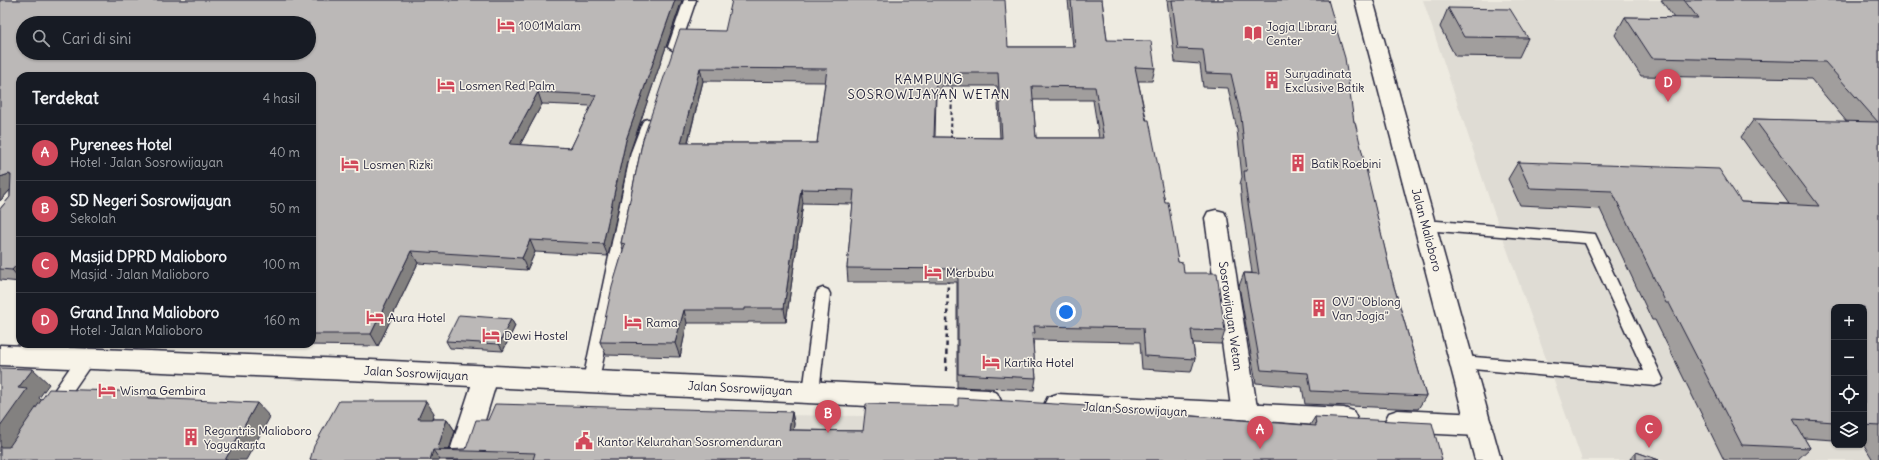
<!DOCTYPE html>
<html lang="id">
<head>
<meta charset="utf-8">
<style>
	body { margin:0; font-family:Delius,sans-serif; background:#242831; color:#f1f3f6 }
	.controls { position:absolute; right:12px; bottom:12px; display:grid; overflow:hidden; border-radius:8px; box-shadow:0 1px 3px #0004 }
	.controls button { width:36px; height:36px; display:grid; place-items:center; padding:0; border:0; border-bottom:1px solid #363941; background:#171b24; color:#f1f3f6; font:20px sans-serif }
	.you { position:absolute; left:1066px; top:312px; width:14px; height:14px; margin:-10px; border:3px solid #fff; border-radius:50%; background:#1a73e8; box-shadow:0 0 0 6px #1a73e833 }
	.badge { display:grid; place-items:center; width:26px; height:26px; border-radius:50%; background:#d1495b; color:#fff; font-size:13px; font-weight:700 }
	.pin { position:absolute; translate:-50% -33px; filter:drop-shadow(0 1px 2px #0008) }
	.pin::after { content:''; position:absolute; top:21px; width:14px; height:12px; background:inherit; clip-path:polygon(0 0,100% 0,50% 100%) }
	.list { margin:0; padding:0; list-style:none }
	h2 { display:flex; justify-content:space-between; align-items:center; height:52px; margin:0; padding:0 16px; font-size:17px }
	h2 small { font-size:13px; font-weight:400; color:#9ea1a6 }
	.list li { display:grid; grid-template-columns:26px 1fr auto; gap:12px; align-items:center; box-sizing:border-box; height:56px; padding:0 16px; border-top:1px solid #363941 }
	.list b { display:block; font-size:15px; white-space:nowrap }
	.list p { margin:0; font-size:13px; white-space:nowrap; color:#9ea1a6 }
	.list em { font-size:13px; font-style:normal; color:#9ea1a6 }
	.icon { flex:none; width:22px; height:22px; fill:none; stroke:currentColor; stroke-width:2; stroke-linecap:round; stroke-linejoin:round }
	.map { position:relative; flex:none; width:1879px; height:460px; overflow:hidden }
	.search { position:absolute; background:#171b24; box-shadow:0 1px 3px #0004; left:16px; top:16px; width:300px; height:44px; display:flex; align-items:center; gap:10px; box-sizing:border-box; padding:0 14px; border-radius:22px; color:#9ea1a6; font-size:15px }
	.panel { position:absolute; background:#171b24; box-shadow:0 1px 3px #0004; left:16px; top:72px; width:300px; height:276px; border-radius:12px }
	.map>svg:first-child { display:block }
	.built { fill:#dfdcd4; fill-rule:evenodd }
	.lines { fill:none; stroke-linecap:round; stroke-linejoin:round }
	.service-casing { stroke:#22223b; stroke-width:3 }
	.minor-casing { stroke:#22223b; stroke-width:3 }
	.tertiary-casing { stroke:#22223b; stroke-width:3 }
	.secondary-casing { stroke:#22223b; stroke-width:3 }
	.path-far1 { stroke:#22223b; stroke-width:2; stroke-dasharray:3.5 2.5; stroke-linecap:butt }
	.path { stroke:#22223b; stroke-width:2.5; stroke-dasharray:4.5 3.5; stroke-linecap:butt }
	.service { fill:#f7f3e8; fill-rule:evenodd }
	.minor { fill:#f7f3e8; fill-rule:evenodd }
	.tertiary { fill:#f7f3e8; fill-rule:evenodd }
	.secondary { fill:#f7f3e8; fill-rule:evenodd }
	.wall { fill:#a19e9d; stroke:#22223b; fill-rule:evenodd }
	.shaded-wall { fill:#838180; stroke:#22223b }
	.building { fill:#bbb8b7; stroke:#22223b; fill-rule:evenodd }
	.labels { text-anchor:middle; dominant-baseline:central; stroke-width:3; stroke-linejoin:round; paint-order:stroke }
	.poi-label { font-size:12px; fill:#22223b; stroke:#f7f3e8; text-anchor:start }
	.street-label { font-size:12px; fill:#22223b; stroke:#f7f3e8 }
	.neighbourhood-label { font-size:13px; letter-spacing:1px; fill:#22223b; stroke:#f7f3e8 }
</style>
</head>
<body>
<div class="map">
<svg width="1879" height="460" viewBox="0 0 1879 460">
	<rect width="100%" height="100%" fill="#eeebe1"/>
	<filter id="ink" filterUnits="userSpaceOnUse"><feTurbulence type="fractalNoise" baseFrequency=".025" numOctaves="2"/><feDisplacementMap in="SourceGraphic" scale="8" xChannelSelector="R" yChannelSelector="G"/><feConvolveMatrix kernelMatrix="1 2 1 2 8 2 1 2 1" color-interpolation-filters="sRGB"/></filter>
	<g filter="url(#ink)">
		<g class="built">
			<path d="M1423,0H1879V460H1582L1491,204ZM1834,307H1864V445H1834Z"/>
			<path d="M694,414L864,416L860,460H789L794,424L684,460Z"/>
		</g>
		<g class="lines">
			<g class="service-casing">
				<g id="service">
					<path d="M684,0H696L680,47L674,51L668,47Z"/>
					<path d="M648,119L652,120L654,123L645,152L599,380L597,385L591,387L585,385L583,380L631,152L642,123L644,120Z"/>
					<path d="M1425,220L1595,234L1663,379L1661,384L1655,386L1462,368L1456,367L1454,362L1456,357L1462,356L1644,371L1585,243L1425,230L1420,229L1418,225L1420,221Z"/>
					<path d="M823,288L828,290L830,294L819,392L817,397L811,399L805,397L803,392L816,294L818,290Z"/>
					<path d="M86,352L92,353L94,358L92,363L59,411L53,413L47,411L45,406L47,401L80,353Z"/>
				</g>
			</g>
			<g class="minor-casing">
				<g id="minor">
					<path d="M1216,210L1224,212L1227,218L1258,414L1254,422L1245,425L1236,422L1232,414L1205,218L1208,212Z"/>
					<path d="M486,367L495,370L498,377L473,460H447L474,377L477,370Z"/>
				</g>
			</g>
			<g class="tertiary-casing">
				<g id="tertiary">
					<path d="M0,345L371,360L988,390L997,393L1001,401L997,409L988,412L371,381L0,365Z"/>
					<path d="M1057,394L1344,408L1353,411L1357,419L1353,427L1344,430L1057,416L1048,413L1044,405L1048,397Z"/>
					<path d="M1398,410L1479,414L1488,417L1492,425L1488,433L1479,436L1398,432L1389,429L1385,421L1389,413Z"/>
				</g>
			</g>
			<g class="secondary-casing">
				<path id="secondary" d="M1355,0H1373L1501,460H1475Z"/>
			</g>
			<path class="path-far1" d="M951,139L952,84"/>
			<path class="path" d="M946,371L948,280"/>
			<use href="#service" class="service"/>
			<use href="#minor" class="minor"/>
			<use href="#tertiary" class="tertiary"/>
			<use href="#secondary" class="secondary"/>
		</g>
		<g class="wall">
			<path d="M0,0H682L630,152L608,256L535,252L527,270L418,263L378,346L306,345L287,344H312V76H20V282L0,280V209L10,197V190L0,201ZM542,104L591,106L571,148L520,145Z"/>
			<path d="M1068,0H1102L1107,40L1155,68L1152,81H1138L1178,262L1184,273L1225,331L1221,344L1193,343L1195,359L1191,372L1142,369L1140,342L1034,340L1033,346L1036,378L1034,390L957,387V282H848L847,268L853,204L803,203L786,322H748V323H687L680,357L606,355L600,342L623,250L621,243L643,139L725,31L1008,47H1073ZM703,81L825,82L817,143H688ZM941,86H997L1000,138L935,137L936,94H941ZM1033,100H1093L1099,138H1036Z"/>
			<path d="M1167,0H1328L1354,122L1393,283L1426,396L1418,409L1305,404L1302,387L1256,383L1239,286L1244,273H1252L1242,204L1240,184L1242,177L1237,130L1228,88L1203,87L1200,64L1175,62Z"/>
			<path d="M1661,0H1879V460H1873L1864,445V307H1834V440L1804,438L1810,448L1797,460H1724L1655,320H1652L1600,209L1520,205L1508,179L1518,162L1741,202L1789,204L1741,137L1754,119L1847,122L1811,79L1641,76L1615,35L1625,17L1674,18Z"/>
			<path d="M1448,8L1528,38L1519,57L1455,56L1440,27Z"/>
			<path d="M511,319L515,326L503,351L450,348L446,341Z"/>
			<path d="M1103,409L1310,425L1315,417L1442,460H310L434,413L432,419H447L455,431L449,450L466,449L488,420L792,412L794,424L793,430L863,431Z"/>
			<path d="M1636,452L1659,460H1630V459Z"/>
		</g>
		<g class="shaded-wall">
			<path d="M675,0H682L630,152L608,256L603,244L626,140Z"/>
			<path d="M700,68L703,81L684,157L681,143Z"/>
			<path d="M538,92L542,104L514,156L510,144Z"/>
			<path d="M9,174L19,186L11,189L0,201V177Z"/>
			<path d="M801,189L803,203L786,322L784,308Z"/>
			<path d="M530,240L535,252L527,270L522,258Z"/>
			<path d="M411,251L418,263L378,346L371,334Z"/>
			<path d="M20,261V279L12,270Z"/>
			<path d="M684,310L687,323L680,357L675,343Z"/>
			<path d="M511,319L515,326L503,351L499,344Z"/>
			<path d="M33,369L49,384L39,398L44,403L6,460L0,456V427L18,388Z"/>
			<path d="M152,392L166,407L148,398Z"/>
			<path d="M426,401L434,413L427,431L418,419Z"/>
			<path d="M257,403L270,417L246,460H225Z"/>
			<path d="M792,412L794,424L792,442L789,430Z"/>
			<path d="M447,419L455,431L449,450H439L438,448Z"/>
			<path d="M433,450L440,460H430Z"/>
		</g>
		<g class="building">
			<path d="M0,0H675L626,140L603,244L530,240L522,258L411,251L371,334H312V76H20V261L12,270L0,269V209L10,197L11,175L9,174L0,177ZM23,23H309V53H23ZM538,92L596,95L571,148L510,144Z"/>
			<path d="M732,0H1005L1008,47H1075L1071,0H1102L1107,40L1151,41L1155,68L1135,67L1146,120H1149L1165,202H1168L1178,262L1183,263L1184,273H1217L1225,331L1191,330L1195,359L1145,356L1143,328L1034,326L1035,333H1032L1036,378L958,374V269L847,268L854,190L801,189L784,308H745V310H684L675,343L600,342L612,287L625,244L621,243L643,139L680,30L725,31ZM700,68L827,69L817,143H681ZM941,73H998L1002,138L934,137L936,81H941ZM1032,86L1095,87L1104,138H1036Z"/>
			<path d="M1172,0H1328L1345,58L1354,122H1355L1393,283L1426,396L1311,391L1308,373L1261,370L1244,273L1259,274L1246,190L1244,171H1247L1241,117L1231,74L1206,73L1203,50L1178,49Z"/>
			<path d="M1684,0H1879V426L1864,425V307H1834V422L1793,419L1810,448L1742,445L1669,303H1666L1612,191L1530,188L1518,162L1719,169L1741,202L1819,206L1754,119L1878,122L1825,62L1652,58L1625,17L1698,18Z"/>
			<path d="M1448,8L1510,9L1528,38L1464,37Z"/>
			<path d="M459,315L511,319L499,344L446,341Z"/>
			<path d="M0,368L33,369L18,388L27,389L0,427Z"/>
			<path d="M49,389L152,392L148,398L257,403L225,460H0V447H9Z"/>
			<path d="M958,398L1103,407V409L1316,426L1315,417L1432,423L1442,460H533L535,453L433,450L430,460H310L314,446L339,401H426L418,419H447L438,448L439,450L466,449L476,420H488L495,404L792,412L789,430L863,431L866,404L958,406Z"/>
			<path d="M1636,452L1659,460H1636Z"/>
		</g>
	</g>
	<defs>
		<g id="hotel-bare" transform="scale(1.38)"><path d="M-6-4.5h1.5V1H6V5H4.5V3h-9V5H-6ZM-4 0a1.8 1.8 0 1 1 3.6 0ZM.5 0V-2.5h3Q6-2.5 6 0Z" fill="#d1495b" stroke="#f7f3e8" stroke-width="2.5" paint-order="stroke"/></g>
		<g id="library-bare" transform="scale(1.38)"><path d="M-6-4Q-3-5.5-.7-3.5V5Q-3 3-6 4ZM6-4Q3-5.5 .7-3.5V5Q3 3 6 4Z" fill="#d1495b" stroke="#f7f3e8" stroke-width="2.5" paint-order="stroke"/></g>
		<g id="building-bare" transform="scale(1.38)"><path d="M-4-6H4V6H1V3H-1V6H-4ZM-2.5-4.3h1.7v1.8h-1.7ZM.8-4.3h1.7v1.8H.8ZM-2.5-1h1.7V.8h-1.7ZM.8-1h1.7V.8H.8Z" fill="#d1495b" stroke="#f7f3e8" stroke-width="2.5" paint-order="stroke"/></g>
		<g id="civic-bare" transform="scale(1.38)"><path d="M-.6-6.5H3V-4.5H.6V-3L4-1V1h2V6H-6V1h2V-1L-.6-3ZM-1.2 2.5V6h2.4V2.5Z" fill="#d1495b" stroke="#f7f3e8" stroke-width="2.5" paint-order="stroke"/></g>
	</defs>
	<g fill-rule="evenodd">
		<use href="#hotel-bare" x="506" y="25"/>
		<use href="#library-bare" x="1253" y="33"/>
		<use href="#building-bare" x="1272" y="80"/>
		<use href="#hotel-bare" x="446" y="85"/>
		<use href="#building-bare" x="1298" y="163"/>
		<use href="#hotel-bare" x="350" y="164"/>
		<use href="#hotel-bare" x="933" y="272"/>
		<use href="#building-bare" x="1319" y="308"/>
		<use href="#hotel-bare" x="375" y="317"/>
		<use href="#hotel-bare" x="633" y="322"/>
		<use href="#hotel-bare" x="491" y="335"/>
		<use href="#hotel-bare" x="991" y="362"/>
		<use href="#hotel-bare" x="107" y="390"/>
		<use href="#building-bare" x="191" y="437"/>
		<use href="#civic-bare" x="584" y="441"/>
	</g>
	<g class="labels">
		<g class="poi-label">
			<text x="519" y="25">1001Malam</text>
			<text x="1266" y="26">Jogja Library<tspan x="1266" dy="14">Center</tspan></text>
			<text x="1285" y="73">Suryadinata<tspan x="1285" dy="14">Exclusive Batik</tspan></text>
			<text x="459" y="85">Losmen Red Palm</text>
			<text x="1311" y="163">Batik Roebini</text>
			<text x="363" y="164">Losmen Rizki</text>
			<text x="946" y="272">Merbubu</text>
			<text x="1332" y="301">OVJ "Oblong<tspan x="1332" dy="14">Van Jogja"</tspan></text>
			<text x="388" y="317">Aura Hotel</text>
			<text x="646" y="322">Rama</text>
			<text x="504" y="335">Dewi Hostel</text>
			<text x="1004" y="362">Kartika Hotel</text>
			<text x="120" y="390">Wisma Gembira</text>
			<text x="204" y="430">Regantris Malioboro<tspan x="204" dy="14">Yogyakarta</tspan></text>
			<text x="597" y="441">Kantor Kelurahan Sosromenduran</text>
		</g>
		<g class="street-label">
			<text transform="translate(1427 230) rotate(75)">Jalan Malioboro</text>
			<text transform="translate(1231 316) rotate(82)">Sosrowijayan Wetan</text>
			<text transform="translate(416 373) rotate(3)">Jalan Sosrowijayan</text>
			<text transform="translate(740 388) rotate(3)">Jalan Sosrowijayan</text>
			<text transform="translate(1135 409) rotate(3)">Jalan Sosrowijayan</text>
		</g>
		<g class="neighbourhood-label">
			<text x="929" y="79">KAMPUNG<tspan x="929" dy="15">SOSROWIJAYAN WETAN</tspan></text>
		</g>
	</g>
</svg>
<div class="controls">
<button>+</button>
<button>−</button>
<button><svg class="icon" aria-label="locate" viewBox="0 0 24 24"><circle cx="12" cy="12" r="6"/><path d="M12 2v4M12 18v4M2 12h4M18 12h4"/></svg></button>
<button><svg class="icon" aria-label="layers" viewBox="0 0 24 24"><path d="M12 4l9 5-9 5-9-5zM3 14l9 5 9-5"/></svg></button>
</div>
<div class="you"></div>
<div class="pin badge" style="left:1260px;top:449px">A</div>
<div class="pin badge" style="left:828px;top:433px">B</div>
<div class="pin badge" style="left:1649px;top:448px">C</div>
<div class="pin badge" style="left:1668px;top:102px">D</div>
<div class="search"><svg class="icon" aria-label="search" viewBox="0 0 24 24"><circle cx="10" cy="10" r="6"/><path d="M15 15l6 6"/></svg>Cari di sini</div>
<section class="panel">
<h2>Terdekat<small>4 hasil</small></h2>
<ul class="list">
<li><span class="badge">A</span><div><b>Pyrenees Hotel</b><p>Hotel · Jalan Sosrowijayan</p></div><em>40 m</em></li>
<li><span class="badge">B</span><div><b>SD Negeri Sosrowijayan</b><p>Sekolah</p></div><em>50 m</em></li>
<li><span class="badge">C</span><div><b>Masjid DPRD Malioboro</b><p>Masjid · Jalan Malioboro</p></div><em>100 m</em></li>
<li><span class="badge">D</span><div><b>Grand Inna Malioboro</b><p>Hotel · Jalan Malioboro</p></div><em>160 m</em></li>
</ul>
</section>
</div>
</body>
</html>
